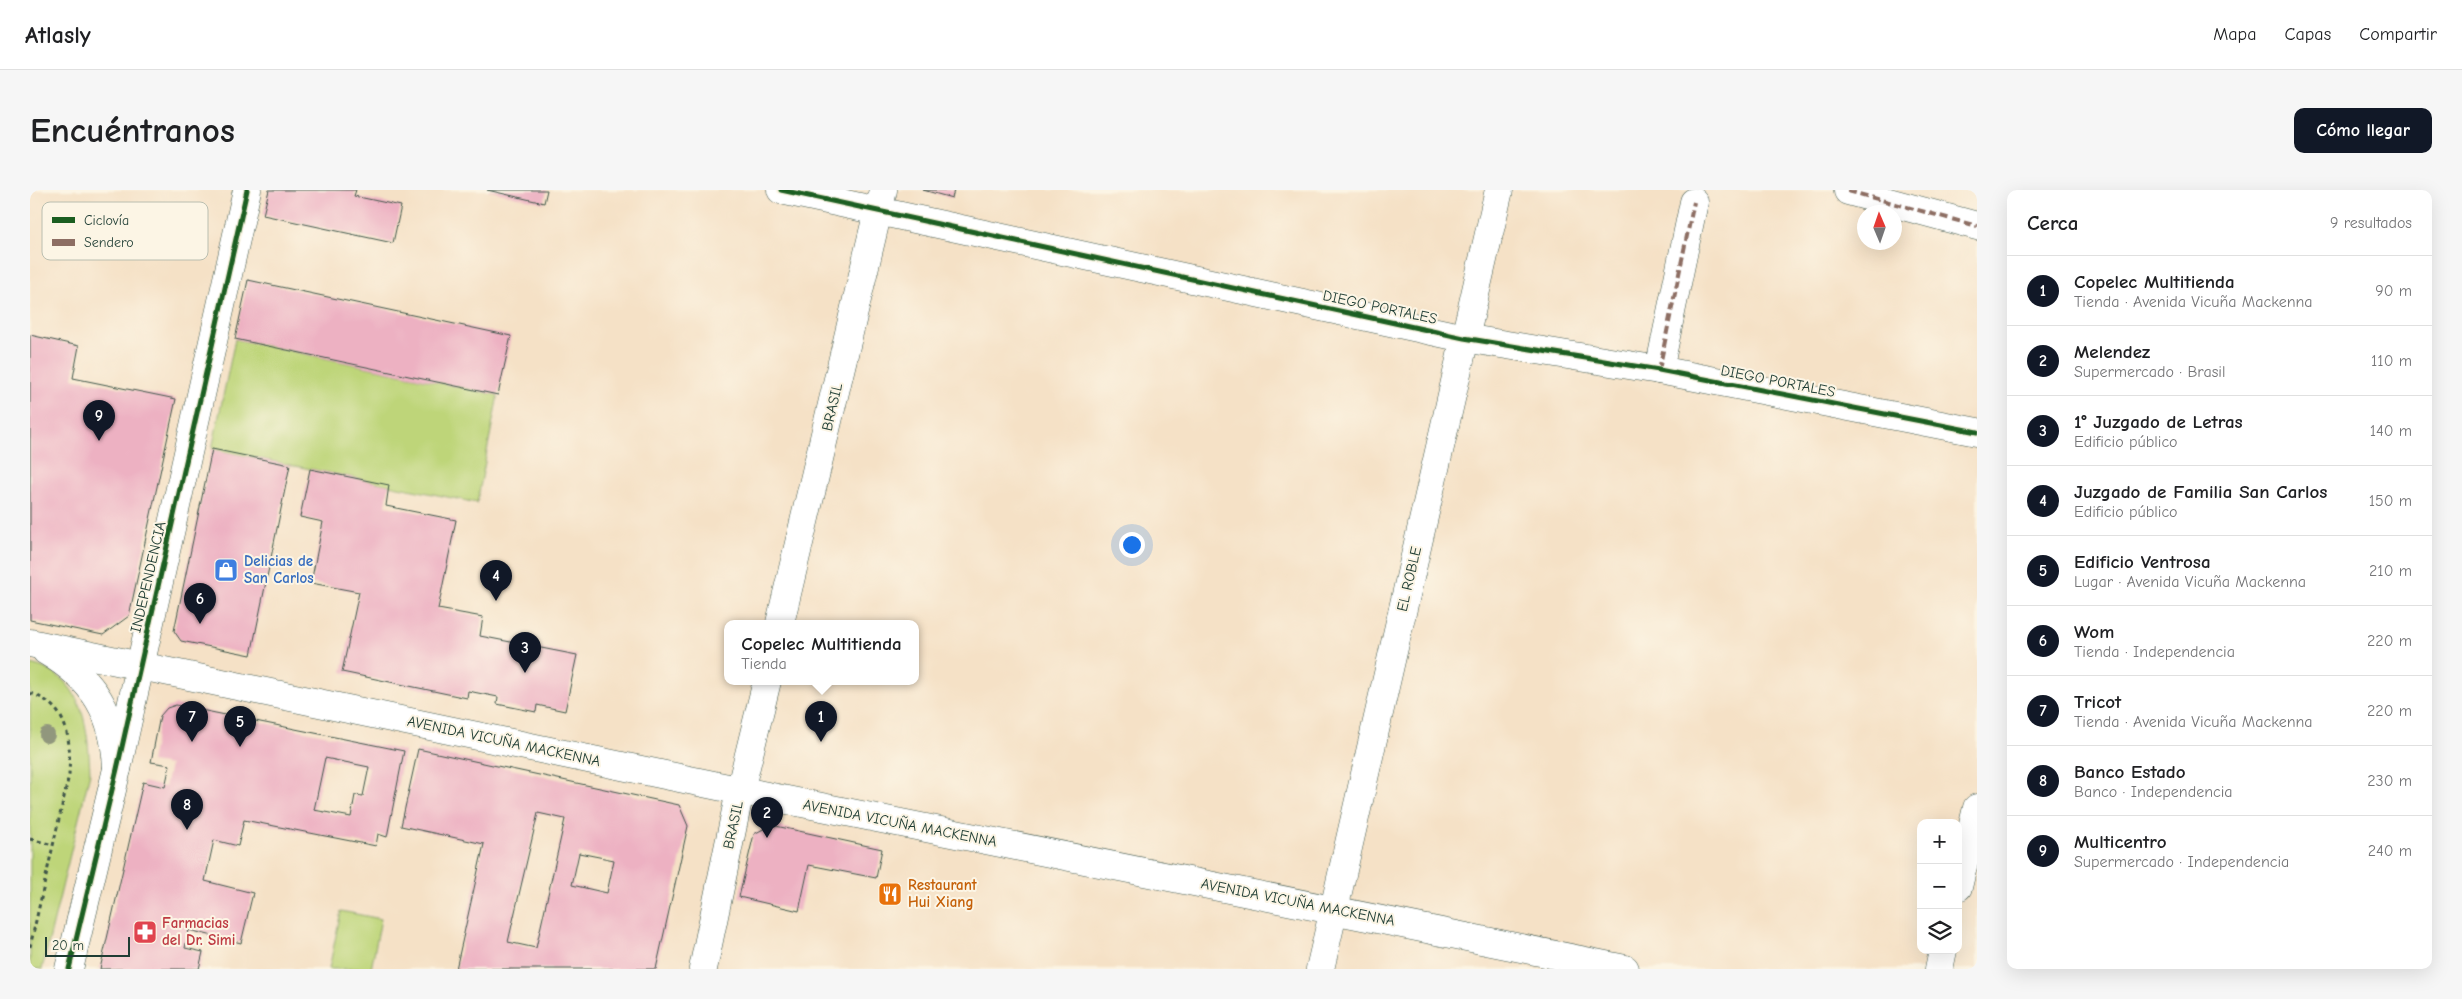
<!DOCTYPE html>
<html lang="es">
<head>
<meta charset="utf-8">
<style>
	body { margin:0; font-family:"Comic Neue",sans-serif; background:#f6f6f6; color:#202124 }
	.controls { position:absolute; right:15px; bottom:15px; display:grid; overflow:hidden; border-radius:10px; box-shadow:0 5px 20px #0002 }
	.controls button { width:45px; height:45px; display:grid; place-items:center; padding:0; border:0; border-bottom:1px solid #e0e0e0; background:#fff; color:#202124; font:25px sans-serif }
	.compass { position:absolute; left:1827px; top:15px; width:45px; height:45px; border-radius:50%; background:#fff; box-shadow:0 5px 20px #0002; rotate:358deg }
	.scale { position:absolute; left:15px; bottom:12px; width:85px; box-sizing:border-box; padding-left:5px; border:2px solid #1f3d34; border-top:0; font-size:14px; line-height:18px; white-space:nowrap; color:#1f3d34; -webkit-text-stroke:4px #fcf5e5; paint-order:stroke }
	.you { position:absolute; left:1101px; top:354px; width:18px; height:18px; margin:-12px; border:4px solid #fff; border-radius:50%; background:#1a73e8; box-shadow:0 0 0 8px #1a73e833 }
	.badge { display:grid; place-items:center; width:32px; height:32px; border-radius:50%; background:#111827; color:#fff; font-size:16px; font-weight:700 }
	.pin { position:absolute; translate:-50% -41px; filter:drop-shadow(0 1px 2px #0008) }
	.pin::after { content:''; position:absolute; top:26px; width:18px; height:15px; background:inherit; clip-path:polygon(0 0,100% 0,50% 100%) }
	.popup { position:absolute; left:694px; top:430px; width:195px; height:65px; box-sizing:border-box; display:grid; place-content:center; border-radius:10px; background:#fff; filter:drop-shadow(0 1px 4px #0005); font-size:16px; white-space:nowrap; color:#757577 }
	.popup b { font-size:19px; color:#202124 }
	.popup::after { content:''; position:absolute; left:50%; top:100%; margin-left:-10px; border:10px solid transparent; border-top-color:#fff }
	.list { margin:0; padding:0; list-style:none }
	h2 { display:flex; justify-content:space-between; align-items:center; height:65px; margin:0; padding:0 20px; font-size:21px }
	h2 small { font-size:16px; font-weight:400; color:#757577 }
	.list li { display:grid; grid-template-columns:32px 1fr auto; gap:15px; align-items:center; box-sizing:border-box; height:70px; padding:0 20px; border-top:1px solid #e0e0e0 }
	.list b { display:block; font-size:19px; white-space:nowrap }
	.list p { margin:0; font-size:16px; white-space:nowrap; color:#757577 }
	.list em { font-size:16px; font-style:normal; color:#757577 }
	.icon { flex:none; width:28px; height:28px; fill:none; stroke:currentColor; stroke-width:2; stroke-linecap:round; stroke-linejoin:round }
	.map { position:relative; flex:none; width:1947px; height:779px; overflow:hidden; border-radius:10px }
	header { display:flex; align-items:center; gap:30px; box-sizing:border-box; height:70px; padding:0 25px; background:#fff; border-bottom:1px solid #e0e0e0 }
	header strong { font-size:24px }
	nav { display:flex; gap:28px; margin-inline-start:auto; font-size:18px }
	.intro { display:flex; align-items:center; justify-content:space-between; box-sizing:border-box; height:120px; padding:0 30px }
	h1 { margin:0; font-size:35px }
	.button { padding:12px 22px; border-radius:10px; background:#111827; color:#fff; font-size:18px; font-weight:700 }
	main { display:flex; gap:30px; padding:0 30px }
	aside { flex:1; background:#fff; border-radius:10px; box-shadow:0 5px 20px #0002 }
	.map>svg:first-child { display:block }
	.green { fill:#bed579; stroke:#6e8956 }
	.building { fill:#edb1c2; fill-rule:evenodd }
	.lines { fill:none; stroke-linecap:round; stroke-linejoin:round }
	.minor-casing { stroke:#3f564a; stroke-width:29 }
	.major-casing { stroke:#3f564a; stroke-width:29 }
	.path { stroke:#3f564a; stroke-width:3; stroke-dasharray:4 4; stroke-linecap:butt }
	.minor { stroke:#fff; stroke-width:28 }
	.major { stroke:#fff; stroke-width:28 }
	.quiet { stroke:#8d6e63; stroke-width:4; stroke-dasharray:8 4; stroke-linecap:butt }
	.cycleway-casing { stroke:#fcf5e5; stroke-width:8 }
	.cycleway { stroke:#1b5e20; stroke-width:5 }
	.tree { fill:#91977d }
	.labels { text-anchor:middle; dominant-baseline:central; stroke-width:4; stroke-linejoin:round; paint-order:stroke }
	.street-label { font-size:15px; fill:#1f3d34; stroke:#fcf5e5 }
	.shop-label { font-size:15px; font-weight:bold; fill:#366cbe; stroke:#fcf5e5; text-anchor:start }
	.food-label { font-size:15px; font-weight:bold; fill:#c56008; stroke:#fcf5e5; text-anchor:start }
	.health-label { font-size:15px; font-weight:bold; fill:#be3a42; stroke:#fcf5e5; text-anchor:start }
	.key { fill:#fcf5e5; stroke:#babeb0; stroke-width:1 }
	.key-label { font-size:14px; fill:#1f3d34 }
</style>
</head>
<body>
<header>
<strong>Atlasly</strong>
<nav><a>Mapa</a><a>Capas</a><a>Compartir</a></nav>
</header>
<div class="intro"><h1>Encuéntranos</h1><a class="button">Cómo llegar</a></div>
<main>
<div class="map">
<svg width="1947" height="779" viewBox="0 0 1947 779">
	<rect width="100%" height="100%" fill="#fcf5e5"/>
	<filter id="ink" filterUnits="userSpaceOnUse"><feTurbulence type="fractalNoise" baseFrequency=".02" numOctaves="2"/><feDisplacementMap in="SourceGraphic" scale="10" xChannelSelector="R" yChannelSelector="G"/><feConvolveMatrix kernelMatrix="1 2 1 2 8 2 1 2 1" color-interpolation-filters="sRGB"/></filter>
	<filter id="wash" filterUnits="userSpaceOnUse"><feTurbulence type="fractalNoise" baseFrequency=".0096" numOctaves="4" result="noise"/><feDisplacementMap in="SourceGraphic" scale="20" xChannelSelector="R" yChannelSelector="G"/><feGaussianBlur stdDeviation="1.12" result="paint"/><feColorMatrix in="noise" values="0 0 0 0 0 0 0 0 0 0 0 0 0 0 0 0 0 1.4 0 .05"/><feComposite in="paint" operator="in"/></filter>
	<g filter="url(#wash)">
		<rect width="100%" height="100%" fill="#f5e1c6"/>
		<g class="green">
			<path d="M205,149L468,205L447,313L182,259Z"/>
			<path d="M0,474C54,485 58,537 60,583L12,779H0Z"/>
			<path d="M311,721L351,729L341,779H299Z"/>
		</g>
		<g id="blocks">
			<g class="building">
				<path d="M239,0H326L324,6L371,16L363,53L233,25Z"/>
				<path d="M457,0H517L514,13Z"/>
				<path d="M893,0H924L922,8Z"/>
				<path d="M218,90L481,146L468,205L205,149Z"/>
				<path d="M0,145L49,156L43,188L146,209L99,426L73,445L0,430Z"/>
				<path d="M182,259L260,275L221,465L151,451L144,441Z"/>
				<path d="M280,279L359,295L356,316L426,330L408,419L453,427L450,446L547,465L535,521L507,515L506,522L467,514L468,507L438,501L437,508L312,482L329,402L281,393L293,332L270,327Z"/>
				<path d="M146,515L374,561L357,647L348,644L346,656L214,630L208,656L184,650L175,691L223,703L211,753L159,740L155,758L173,762L169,779H70L113,592L135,597L140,575L121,572L130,526L137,518ZM295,568L339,577L333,606L325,605L321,627L284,620Z"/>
				<path d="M388,559L649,615L658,636L626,779H426L454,654L371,636ZM508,623L535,629L506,758L478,752ZM549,663L584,670L577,703L542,695Z"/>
				<path d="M741,635L852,659L846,688L779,675L769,721L709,707L724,644Z"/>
			</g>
		</g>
	</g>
	<g filter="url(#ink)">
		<use href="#blocks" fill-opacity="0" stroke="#3f564a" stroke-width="1"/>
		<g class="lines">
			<g class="minor-casing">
				<g id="minor">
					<path d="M751,0L1434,148L1629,180L1947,242"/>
					<path d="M1818,1L1947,36"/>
					<path d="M1629,180L1664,12"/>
					<path d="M750,433L853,0"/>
					<path d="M1928,697L1947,618"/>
					<path d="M1304,719L1469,0"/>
					<path d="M39,779L87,579L217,0"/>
					<path d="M673,779L710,601L737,491"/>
					<path d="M1909,779L1913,760"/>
				</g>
			</g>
			<g class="major-casing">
				<g id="major">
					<path d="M0,453L688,596L1595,779"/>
					<path d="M16,461C64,489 85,524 87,579"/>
					<path d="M1290,779L1304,719"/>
				</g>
			</g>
			<g class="path">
				<path d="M0,503C39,516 41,550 39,585L0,757"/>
				<path d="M0,649L23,655"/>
			</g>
			<use href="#minor" class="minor"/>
			<use href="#major" class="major"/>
			<g class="quiet">
				<path d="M1818,1L1947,36"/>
				<path d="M1629,180L1664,12"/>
			</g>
			<g class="cycleway-casing">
				<g id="cycleway">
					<path d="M751,0L1434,148L1629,180L1947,242"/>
					<path d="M39,779L87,579L217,0"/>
				</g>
			</g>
			<use href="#cycleway" class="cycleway"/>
		</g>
		<circle class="tree" cx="17" cy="545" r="8"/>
	</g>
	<defs>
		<g id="shop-square" transform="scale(1.25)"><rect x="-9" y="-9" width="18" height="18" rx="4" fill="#3f7fe0" stroke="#fcf5e5"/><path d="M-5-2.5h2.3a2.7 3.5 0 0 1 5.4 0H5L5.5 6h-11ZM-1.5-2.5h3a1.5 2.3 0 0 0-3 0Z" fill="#fff"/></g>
		<g id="restaurant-square" transform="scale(1.25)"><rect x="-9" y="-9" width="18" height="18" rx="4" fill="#e8710a" stroke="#fcf5e5"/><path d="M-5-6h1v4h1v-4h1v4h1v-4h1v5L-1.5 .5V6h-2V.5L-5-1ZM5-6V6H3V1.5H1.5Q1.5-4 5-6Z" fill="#fff"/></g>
		<g id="pharmacy-square" transform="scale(1.25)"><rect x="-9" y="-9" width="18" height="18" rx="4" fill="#e0444e" stroke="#fcf5e5"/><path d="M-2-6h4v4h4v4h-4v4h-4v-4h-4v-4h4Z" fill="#fff"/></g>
	</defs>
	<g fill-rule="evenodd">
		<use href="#shop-square" x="196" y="380"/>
		<use href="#restaurant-square" x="860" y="704"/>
		<use href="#pharmacy-square" x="115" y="742"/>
	</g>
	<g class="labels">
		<g class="street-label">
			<text transform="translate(1350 117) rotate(12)">DIEGO PORTALES</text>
			<text transform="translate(1748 191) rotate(11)">DIEGO PORTALES</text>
			<text transform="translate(802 217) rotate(-77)">BRASIL</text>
			<text transform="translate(118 387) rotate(-77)">INDEPENDENCIA</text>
			<text transform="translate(1379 389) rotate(-77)">EL ROBLE</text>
			<text transform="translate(474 551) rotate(12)">AVENIDA VICUÑA MACKENNA</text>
			<text transform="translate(870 633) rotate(11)">AVENIDA VICUÑA MACKENNA</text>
			<text transform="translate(703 635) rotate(-78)">BRASIL</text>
			<text transform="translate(1268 712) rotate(11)">AVENIDA VICUÑA MACKENNA</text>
		</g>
		<g class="shop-label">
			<text x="214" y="371">Delicias de<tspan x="214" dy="17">San Carlos</tspan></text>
		</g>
		<g class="food-label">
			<text x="878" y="695">Restaurant<tspan x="878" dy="17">Hui Xiang</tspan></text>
		</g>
		<g class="health-label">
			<text x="132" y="733">Farmacias<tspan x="132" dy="17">del Dr. Simi</tspan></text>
		</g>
	</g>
	<rect x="12" y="12" width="166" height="58" rx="8" class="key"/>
	<rect x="22" y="27" width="23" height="6" fill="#1b5e20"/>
	<rect x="22" y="49" width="23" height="7" fill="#8d6e63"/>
	<g class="key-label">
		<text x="54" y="35">Ciclovía</text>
		<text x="54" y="57">Sendero</text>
	</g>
</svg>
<div class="controls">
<button>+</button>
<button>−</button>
<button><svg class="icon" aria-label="layers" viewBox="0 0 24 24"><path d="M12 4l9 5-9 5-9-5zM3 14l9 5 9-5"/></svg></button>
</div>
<svg class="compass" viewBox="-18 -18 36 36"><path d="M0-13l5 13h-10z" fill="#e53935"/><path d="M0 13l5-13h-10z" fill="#757577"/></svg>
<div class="scale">20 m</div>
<div class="you"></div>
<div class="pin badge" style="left:791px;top:552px">1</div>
<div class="popup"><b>Copelec Multitienda</b>Tienda</div>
<div class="pin badge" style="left:737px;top:648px">2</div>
<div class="pin badge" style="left:495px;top:483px">3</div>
<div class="pin badge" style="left:466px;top:411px">4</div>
<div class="pin badge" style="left:210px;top:557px">5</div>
<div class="pin badge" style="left:170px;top:434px">6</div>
<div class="pin badge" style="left:162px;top:552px">7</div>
<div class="pin badge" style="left:157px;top:640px">8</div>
<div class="pin badge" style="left:69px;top:251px">9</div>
</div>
<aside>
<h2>Cerca<small>9 resultados</small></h2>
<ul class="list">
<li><span class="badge">1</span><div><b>Copelec Multitienda</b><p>Tienda · Avenida Vicuña Mackenna</p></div><em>90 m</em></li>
<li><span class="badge">2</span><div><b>Melendez</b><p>Supermercado · Brasil</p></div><em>110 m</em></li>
<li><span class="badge">3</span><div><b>1° Juzgado de Letras</b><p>Edificio público</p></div><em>140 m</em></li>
<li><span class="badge">4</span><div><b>Juzgado de Familia San Carlos</b><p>Edificio público</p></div><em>150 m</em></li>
<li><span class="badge">5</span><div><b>Edificio Ventrosa</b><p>Lugar · Avenida Vicuña Mackenna</p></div><em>210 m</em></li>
<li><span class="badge">6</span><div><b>Wom</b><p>Tienda · Independencia</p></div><em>220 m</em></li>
<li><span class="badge">7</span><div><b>Tricot</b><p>Tienda · Avenida Vicuña Mackenna</p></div><em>220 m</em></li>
<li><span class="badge">8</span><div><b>Banco Estado</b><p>Banco · Independencia</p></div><em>230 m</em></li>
<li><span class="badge">9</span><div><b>Multicentro</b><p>Supermercado · Independencia</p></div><em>240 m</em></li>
</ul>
</aside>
</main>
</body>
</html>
